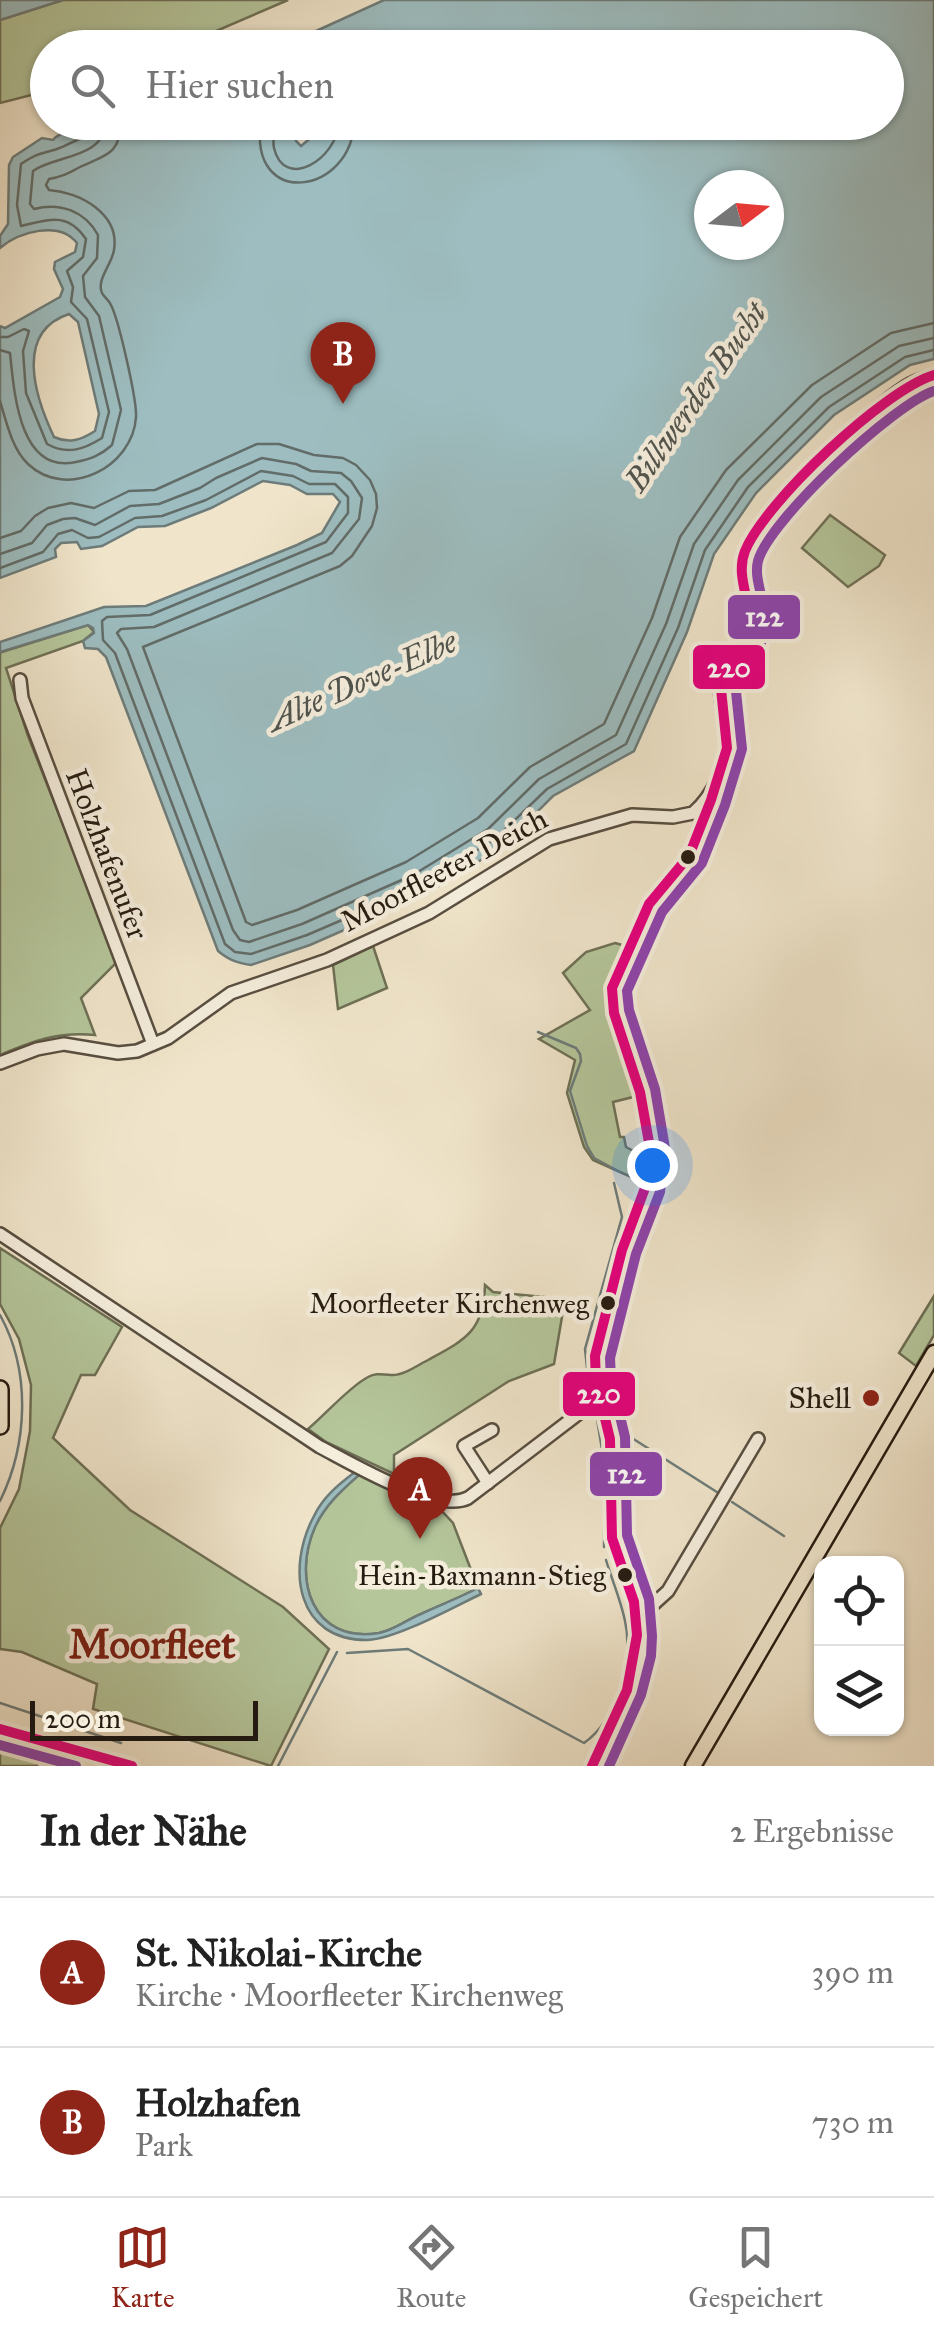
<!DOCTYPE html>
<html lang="de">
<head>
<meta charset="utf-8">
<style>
	body { margin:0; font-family:"IM FELL Great Primer",serif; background:#f2f2f2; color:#222 }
	.controls { position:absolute; right:30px; bottom:30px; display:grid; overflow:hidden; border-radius:20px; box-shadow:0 2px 8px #0004 }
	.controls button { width:90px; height:90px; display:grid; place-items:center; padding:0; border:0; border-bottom:2px solid #e0e0e0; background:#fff; color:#222; font:50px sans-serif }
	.compass { position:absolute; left:694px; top:170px; width:90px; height:90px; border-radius:50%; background:#fff; box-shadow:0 2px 8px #0004; rotate:74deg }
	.scale { position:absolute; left:30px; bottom:25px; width:228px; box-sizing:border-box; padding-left:10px; border:5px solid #261b11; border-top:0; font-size:28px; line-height:35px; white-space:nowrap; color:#261b11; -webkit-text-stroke:8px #f5eedd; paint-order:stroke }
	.you { position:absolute; left:652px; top:1165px; width:35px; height:35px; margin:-25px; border:8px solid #fff; border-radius:50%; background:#1a73e8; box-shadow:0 0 0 15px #1a73e833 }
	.badge { display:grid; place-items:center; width:65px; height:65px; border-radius:50%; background:#8f2418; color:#fff; font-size:32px; font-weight:700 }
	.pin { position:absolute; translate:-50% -82px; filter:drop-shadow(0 2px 5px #0008) }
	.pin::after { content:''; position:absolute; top:52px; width:35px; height:30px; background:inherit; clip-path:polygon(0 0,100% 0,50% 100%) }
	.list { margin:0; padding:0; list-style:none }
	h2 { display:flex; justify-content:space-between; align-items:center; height:130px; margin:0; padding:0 40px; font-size:42px }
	h2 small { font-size:32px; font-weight:400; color:#767676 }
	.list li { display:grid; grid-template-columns:65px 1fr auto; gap:30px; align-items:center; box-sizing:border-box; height:150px; padding:0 40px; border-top:2px solid #e0e0e0 }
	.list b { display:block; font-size:38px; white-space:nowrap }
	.list p { margin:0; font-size:32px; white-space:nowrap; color:#767676 }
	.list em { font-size:32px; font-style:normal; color:#767676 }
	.icon { flex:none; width:55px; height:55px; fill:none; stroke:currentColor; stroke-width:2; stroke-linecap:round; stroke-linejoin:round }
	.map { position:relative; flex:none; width:934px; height:1766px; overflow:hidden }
	.search { position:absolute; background:#fff; box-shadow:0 2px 8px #0004; left:30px; right:30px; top:30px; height:110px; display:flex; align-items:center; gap:25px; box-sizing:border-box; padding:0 35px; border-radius:55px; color:#767676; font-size:38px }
	.sheet { height:430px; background:#fff }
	nav { display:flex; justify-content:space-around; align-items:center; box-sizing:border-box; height:140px; border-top:2px solid #e0e0e0; background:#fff; font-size:28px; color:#767676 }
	nav a { display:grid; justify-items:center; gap:5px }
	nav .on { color:#8f2418 }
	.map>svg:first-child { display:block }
	.green { fill:#b5c69b; stroke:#6e7056; stroke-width:2.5 }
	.water { fill:#9dbdc0; stroke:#6d7c7a; stroke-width:2.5; fill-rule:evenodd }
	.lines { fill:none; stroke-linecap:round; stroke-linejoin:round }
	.shore { stroke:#626c68; stroke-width:2.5 }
	.stream { stroke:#6d7c7a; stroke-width:2.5 }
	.minor-casing { stroke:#584e40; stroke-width:16 }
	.major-casing { stroke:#261b11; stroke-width:19 }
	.highway-casing { stroke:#261b11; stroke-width:20 }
	.minor { stroke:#f5eedd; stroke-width:11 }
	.major { stroke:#f0e5cb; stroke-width:14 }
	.highway { stroke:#f0e5cb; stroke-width:15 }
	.bus-1-casing { stroke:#f5eedd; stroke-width:18 }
	.bus-2-casing { stroke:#f5eedd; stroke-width:18 }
	.bus-1 { stroke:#e5007d; stroke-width:10 }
	.bus-2 { stroke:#8e44ad; stroke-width:10 }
	.bus-dot { fill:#261b11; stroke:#f5eedd; stroke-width:4 }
	.poi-dot { fill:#8f2418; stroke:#f5eedd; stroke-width:4 }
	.labels { text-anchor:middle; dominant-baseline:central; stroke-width:9; stroke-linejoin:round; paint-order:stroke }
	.bus-label { font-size:28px; fill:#261b11; stroke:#f5eedd; text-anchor:end }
	.street-label { font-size:30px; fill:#261b11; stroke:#f5eedd }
	.poi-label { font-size:30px; fill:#261b11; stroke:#f5eedd; text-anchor:end }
	.water-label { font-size:32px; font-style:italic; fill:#50544e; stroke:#f5eedd }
	.district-label { font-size:40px; font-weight:bold; fill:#7a1f14; stroke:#f5eedd }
	.line-badge { stroke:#f5eedd; stroke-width:4 }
	.badge-label { font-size:28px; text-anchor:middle; font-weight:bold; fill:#fff }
</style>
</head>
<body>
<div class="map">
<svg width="934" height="1766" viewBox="0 0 934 1766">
	<rect width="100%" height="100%" fill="#f0e5cb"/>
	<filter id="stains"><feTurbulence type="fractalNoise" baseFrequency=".002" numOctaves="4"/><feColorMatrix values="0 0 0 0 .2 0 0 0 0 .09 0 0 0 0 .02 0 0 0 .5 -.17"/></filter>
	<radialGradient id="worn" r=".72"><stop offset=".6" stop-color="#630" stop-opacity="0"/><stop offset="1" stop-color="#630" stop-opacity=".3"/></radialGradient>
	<g class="green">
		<path d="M63,0H288L179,47L48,48L47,91L0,103V20Z"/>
		<path d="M830,515L885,555L879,566L848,587L802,548Z"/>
		<path d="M88,625L94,632L83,641L6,668L28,736L117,962L81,998L95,1035C59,1031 33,1041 0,1055V649L2,652Z"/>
		<path d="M615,943L626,946L606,999L637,1096L613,1102L620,1137H624L626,1147L646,1158L640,1181L593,1160L584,1147L567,1093L575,1060L539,1039L590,1010L563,973L586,952Z"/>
		<path d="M373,946L387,988L338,1009L333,965Z"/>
		<path d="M0,1248L122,1327L95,1375H81L53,1438L130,1510L283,1607L329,1649L271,1766L93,1709L97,1684L22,1652L0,1649V1528L19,1489L30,1431L31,1385L19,1339L0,1304Z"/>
		<path d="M485,1285L493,1292L565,1299L554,1364L509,1381L394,1455V1474L326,1442L308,1429C326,1414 349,1387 368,1377C377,1372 383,1375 391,1375C403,1376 418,1365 428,1360C465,1340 484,1331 485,1285Z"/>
		<path d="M934,1296V1335L916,1366L899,1353Z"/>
		<path d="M360,1474L439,1508L453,1523L478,1588C459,1598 440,1605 421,1614C406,1620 395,1630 379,1633C312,1644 292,1579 315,1527C325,1505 342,1490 360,1474Z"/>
		<path d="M0,1736L40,1747L37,1766H0Z"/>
	</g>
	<g class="water">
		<path d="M0,0H63L0,20Z"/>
		<path d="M384,0H934V359L910,365L834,415L756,493L714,554L687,632L634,751L553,796L502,847L424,895L310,945L251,965C237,963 229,960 218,951L106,657L98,649L85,648L83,641L94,633L93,628L88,625L0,652V642L104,607L146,606L297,545L322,533L340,502L333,494H307L290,485L263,481L211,508L165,526L138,527L102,546L81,549L77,542L61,543L55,549L56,557L0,578V326L5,328L60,297L63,289L54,269L55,262L75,252L77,243C59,220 19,232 0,248V236L8,224L9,165L13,157L42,138L53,140C76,112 254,122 297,123L299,130L296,141L301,146L313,136L317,122H886V48L281,47ZM769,185V245H709V185ZM69,314L78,322L99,414L95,431C81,440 69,444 54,437C35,397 14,332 69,314Z"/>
		<path d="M355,1472L360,1474C342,1490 325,1505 315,1527C292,1579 312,1644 379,1633C395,1630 406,1620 421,1614C440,1605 459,1598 478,1588L481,1594C454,1607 396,1639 368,1640C296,1641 286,1568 314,1516C323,1497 339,1484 355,1472Z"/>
	</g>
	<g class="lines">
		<g class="shore">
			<path d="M261,122C248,210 352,195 354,122"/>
			<path d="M276,122C275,131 272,139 274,148C284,191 337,160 339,122"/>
			<path d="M0,337H8L24,329L29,331L23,351L26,393L47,444C67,455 83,450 102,438L109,412L87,319L71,302L73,287L67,271L83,257L86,239C67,211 48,220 21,226L17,205L21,164C36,154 39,154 54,150C63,148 75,140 87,136L94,122"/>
			<path d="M0,350L10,353C14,391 19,475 76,462C91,459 101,455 112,445L121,410L99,316L85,297L83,276L97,258L98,235C85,211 60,202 34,209L30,204L33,171C55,155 104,159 106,122"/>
			<path d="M0,401C6,421 12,449 28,464C67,501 133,467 136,417C137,400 119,321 111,305C109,300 104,297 102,293C96,280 112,264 114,250C120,214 80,192 49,190L46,185L49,179C62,177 68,173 80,167C104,155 120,156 121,122"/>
			<path d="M0,538L21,531L35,516L48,508L71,503L94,508L129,491L155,490L257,444H279L314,455L343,458L356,465L370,480L376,494L377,508L372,526L352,556L340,566L143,647L246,922L252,925L297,910L406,862L478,818L530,767L604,724L652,618L680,537L726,470L812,385L891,333L934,323"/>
			<path d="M0,554L32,543L47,525L63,519L75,518L95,525L130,506L159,504L200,488L216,478L262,458L296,464L311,471L341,473L351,481L362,498L359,519L332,553L154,627L121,629L117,633L127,649L233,930L240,940L249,942L302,924L413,875L488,829L539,779L616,735L666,624L694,544L738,480L821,397L899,346L934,338"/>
			<path d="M0,568L43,552L58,534L72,530L88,538L99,537L135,518L162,516L206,500L261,471L293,476L309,484H335L348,497V513L326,542L150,615L107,617L102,621L103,640L115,653L225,944L235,952L251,954L307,935L419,887L495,839L547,789L626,744L678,628L705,550L748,487L829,407L905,357L934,350"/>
		</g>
		<g class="stream">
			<path d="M538,1032L576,1048L580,1054L581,1061L570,1091L587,1146L594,1158L620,1172"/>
			<path d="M0,1315C31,1371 28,1444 0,1501"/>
			<path d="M590,1395L585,1349L622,1217L614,1183"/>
			<path d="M596,1413L605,1468L604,1547"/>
			<path d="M624,1433L720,1494"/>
			<path d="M732,1502L784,1536"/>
			<path d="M347,1653L408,1649L584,1743C617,1720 634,1659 625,1621C621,1601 612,1580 606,1560"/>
			<path d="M0,1703L121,1743"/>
			<path d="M278,1766L337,1652"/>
		</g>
		<g class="minor-casing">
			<g id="minor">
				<path d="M20,680L22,698L153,1044"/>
				<path d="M0,1063L37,1049L64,1044L118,1053L137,1051L168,1038L231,993L327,960L429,913L549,839L632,815L673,817L693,813C713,796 729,762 727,735C725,716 719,698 720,679C728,663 746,653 749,635C755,607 734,579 745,551C758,516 872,407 905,387C914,381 924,378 934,375"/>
				<path d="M0,1234L320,1447C351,1463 436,1514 468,1498L586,1408L601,1402"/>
				<path d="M488,1483L464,1446L492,1430"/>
				<path d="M636,1611L647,1610L668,1591L758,1439"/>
				<path d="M0,1729L132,1766"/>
				<path d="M592,1766L627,1690L636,1654L637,1635L634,1602L612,1538L610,1439L596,1381L595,1356L622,1250L645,1188L650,1148L640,1092L614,1013L612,988L649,904L689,856L711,796"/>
			</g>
		</g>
		<g class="major-casing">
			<path id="major" d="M693,1766L934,1353"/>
		</g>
		<g class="highway-casing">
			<path id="highway" d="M0,1389V1426"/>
		</g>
		<use href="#minor" class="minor"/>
		<use href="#major" class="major"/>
		<use href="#highway" class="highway"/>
		<g class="bus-1-casing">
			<g id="bus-1">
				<path d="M0,1729L132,1766"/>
				<path d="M592,1766L627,1690L637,1635L634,1602L612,1538L610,1439L596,1381L595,1356L622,1250L645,1188L650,1148L640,1092L614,1013L612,988L649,904L689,856L711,800L727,748L720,679C728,666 741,656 747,642C759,612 733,581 745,551C765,502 884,390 934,375"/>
			</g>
		</g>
		<g class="bus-2-casing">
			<g id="bus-2">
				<path d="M0,1745L76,1766"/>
				<path d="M609,1766L641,1695L651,1656L652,1636L649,1599L627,1535L625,1437L611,1379L610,1358L636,1254L660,1192L665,1148L655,1089L629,1010L627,991L662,912L702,863L725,805L742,749L735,682C759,652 770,639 762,599C759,586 755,573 758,561C769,520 894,404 934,391"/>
			</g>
		</g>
		<use href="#bus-1" class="bus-1"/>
		<use href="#bus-2" class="bus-2"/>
	</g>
	<g class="bus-dot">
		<circle cx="688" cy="857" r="9"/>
		<circle cx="608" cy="1303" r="9"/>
		<circle cx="625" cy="1575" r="9"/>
	</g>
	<circle class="poi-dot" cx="871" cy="1398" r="10"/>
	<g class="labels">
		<g class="bus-label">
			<text x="589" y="1303">Moorfleeter Kirchenweg</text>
			<text x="606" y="1575">Hein-Baxmann-Stieg</text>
		</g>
		<g class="street-label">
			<text transform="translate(107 854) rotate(69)">Holzhafenufer</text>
			<text transform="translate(444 870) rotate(-28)">Moorfleeter Deich</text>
		</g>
		<g class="poi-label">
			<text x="851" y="1398">Shell</text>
		</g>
		<g class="water-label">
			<text transform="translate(696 397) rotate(-55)">Billwerder Bucht</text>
			<text transform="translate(362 681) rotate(-24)">Alte Dove-Elbe</text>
		</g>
		<g class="district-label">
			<text x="152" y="1644">Moorfleet</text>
		</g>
	</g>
	<g class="line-badge">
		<rect x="726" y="593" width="76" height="48" rx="10" fill="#8e44ad"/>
		<rect x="691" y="643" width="76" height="48" rx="10" fill="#e5007d"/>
		<rect x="561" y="1370" width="76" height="48" rx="10" fill="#e5007d"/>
		<rect x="588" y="1450" width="76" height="48" rx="10" fill="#8e44ad"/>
	</g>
	<g class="badge-label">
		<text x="764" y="626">122</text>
		<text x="729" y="677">220</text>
		<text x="599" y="1403">220</text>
		<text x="626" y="1483">122</text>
	</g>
	<rect width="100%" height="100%" filter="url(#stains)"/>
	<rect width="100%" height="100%" fill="url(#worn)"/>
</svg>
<div class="controls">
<button><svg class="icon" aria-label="locate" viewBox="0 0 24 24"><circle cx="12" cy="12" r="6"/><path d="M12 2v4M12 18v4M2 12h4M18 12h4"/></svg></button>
<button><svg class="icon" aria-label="layers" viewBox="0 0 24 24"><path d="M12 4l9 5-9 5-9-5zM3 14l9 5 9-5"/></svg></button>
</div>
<svg class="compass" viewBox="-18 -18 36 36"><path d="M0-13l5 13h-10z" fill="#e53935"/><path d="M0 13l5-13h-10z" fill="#767676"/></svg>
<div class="scale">200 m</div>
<div class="you"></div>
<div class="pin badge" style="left:420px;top:1539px">A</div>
<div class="pin badge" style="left:343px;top:404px">B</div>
<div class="search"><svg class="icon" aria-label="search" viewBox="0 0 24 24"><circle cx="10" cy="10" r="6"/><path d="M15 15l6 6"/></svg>Hier suchen</div>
</div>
<section class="sheet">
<h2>In der Nähe<small>2 Ergebnisse</small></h2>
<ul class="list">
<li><span class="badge">A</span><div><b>St. Nikolai-Kirche</b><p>Kirche · Moorfleeter Kirchenweg</p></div><em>390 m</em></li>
<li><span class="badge">B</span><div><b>Holzhafen</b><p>Park</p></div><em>730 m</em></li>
</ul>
</section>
<nav>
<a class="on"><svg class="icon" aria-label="map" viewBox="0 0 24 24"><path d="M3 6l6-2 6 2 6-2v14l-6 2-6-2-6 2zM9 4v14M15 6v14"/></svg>Karte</a>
<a><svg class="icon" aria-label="directions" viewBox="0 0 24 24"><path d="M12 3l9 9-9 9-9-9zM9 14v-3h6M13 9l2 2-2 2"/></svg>Route</a>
<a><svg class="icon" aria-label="saved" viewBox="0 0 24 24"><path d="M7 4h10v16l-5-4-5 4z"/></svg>Gespeichert</a>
</nav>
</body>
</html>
